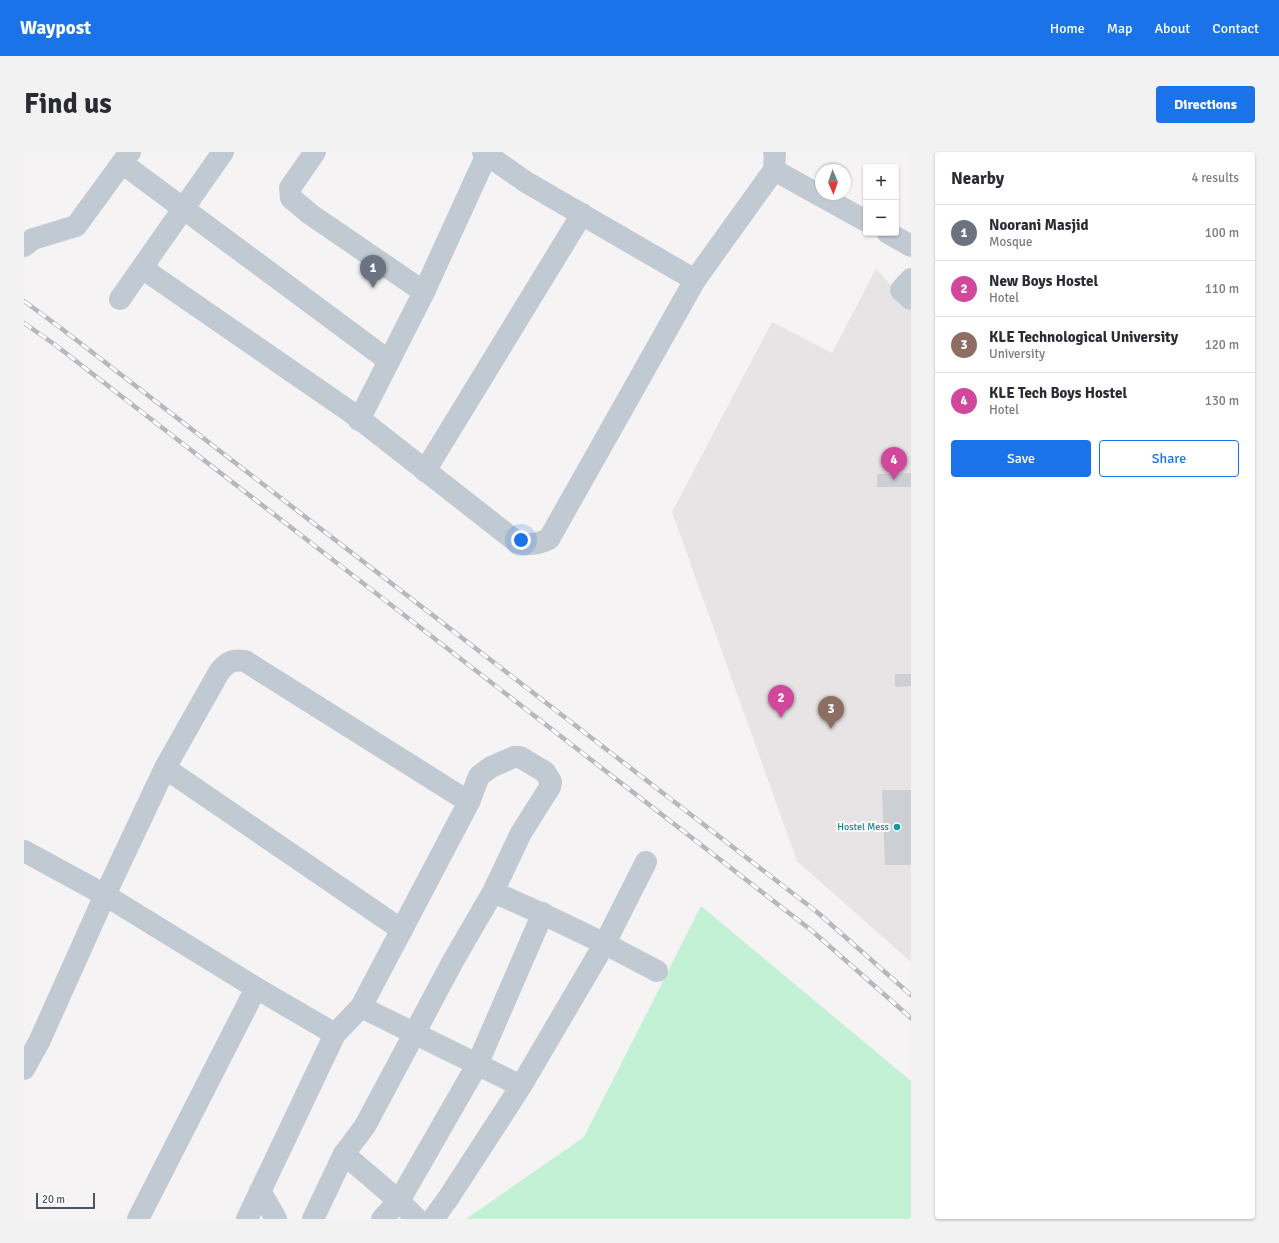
<!DOCTYPE html>
<html lang="en">
<head>
<meta charset="utf-8">
<style>
	body { margin:0; font-family:Signika,sans-serif; background:#f2f2f3; color:#2b2b33 }
	.controls { position:absolute; right:12px; top:12px; display:grid; overflow:hidden; border-radius:4px; box-shadow:0 1px 3px #0004 }
	.controls button { width:36px; height:36px; display:grid; place-items:center; padding:0; border:0; border-bottom:1px solid #e1e1e2; background:#fff; color:#2b2b33; font:20px sans-serif }
	.compass { position:absolute; left:791px; top:12px; width:36px; height:36px; border-radius:50%; background:#fff; box-shadow:0 1px 3px #0004; rotate:178deg }
	.scale { position:absolute; left:12px; bottom:10px; width:59px; box-sizing:border-box; padding-left:4px; border:2px solid #4a5661; border-top:0; font-size:11px; line-height:14px; white-space:nowrap; color:#4a5661; -webkit-text-stroke:3px #fff; paint-order:stroke }
	.you { position:absolute; left:497px; top:388px; width:14px; height:14px; margin:-10px; border:3px solid #fff; border-radius:50%; background:#1a73e8; box-shadow:0 0 0 6px #1a73e833 }
	.badge { display:grid; place-items:center; width:26px; height:26px; border-radius:50%; background:#1a73e8; color:#fff; font-size:13px; font-weight:700 }
	.pin { position:absolute; translate:-50% -33px; filter:drop-shadow(0 1px 2px #0008) }
	.pin::after { content:''; position:absolute; top:21px; width:14px; height:12px; background:inherit; clip-path:polygon(0 0,100% 0,50% 100%) }
	.list { margin:0; padding:0; list-style:none }
	h2 { display:flex; justify-content:space-between; align-items:center; height:52px; margin:0; padding:0 16px; font-size:17px }
	h2 small { font-size:13px; font-weight:400; color:#7c7c81 }
	.list li { display:grid; grid-template-columns:26px 1fr auto; gap:12px; align-items:center; box-sizing:border-box; height:56px; padding:0 16px; border-top:1px solid #e1e1e2 }
	.list b { display:block; font-size:15px; white-space:nowrap }
	.list p { margin:0; font-size:13px; white-space:nowrap; color:#7c7c81 }
	.list em { font-size:13px; font-style:normal; color:#7c7c81 }
	.actions { display:flex; gap:8px; padding:12px 16px }
	.actions a { flex:1; padding:9px 0; border:1px solid #1a73e8; border-radius:4px; text-align:center; font-size:14px; color:#1a73e8 }
	.actions .main { background:#1a73e8; color:#fff }
	.map { position:relative; flex:none; width:887px; height:1067px; overflow:hidden; border-radius:4px }
	header { display:flex; align-items:center; gap:24px; box-sizing:border-box; height:56px; padding:0 20px; background:#1a73e8; color:#fff }
	header strong { font-size:19px }
	nav { display:flex; gap:22px; margin-inline-start:auto; font-size:14px }
	.intro { display:flex; align-items:center; justify-content:space-between; box-sizing:border-box; height:96px; padding:0 24px }
	h1 { margin:0; font-size:28px }
	.button { padding:10px 18px; border-radius:4px; background:#1a73e8; color:#fff; font-size:14px; font-weight:700 }
	main { display:flex; gap:24px; padding:0 24px }
	aside { flex:1; background:#fff; border-radius:4px; box-shadow:0 1px 3px #0004 }
	.map>svg:first-child { display:block }
	.education { fill:#e6e4e5 }
	.green { fill:#c3f1d5 }
	.building { fill:#cdcfd5 }
	.lines { fill:none; stroke-linecap:round; stroke-linejoin:round }
	.minor { stroke:#c1cad2; stroke-width:22 }
	.rail-casing { stroke:#b5b8bd; stroke-width:4.5 }
	.rail { stroke:#fff; stroke-width:3; stroke-dasharray:9; stroke-linecap:butt }
	.culture-dot { fill:#0f9aa8; stroke:#fff; stroke-width:1.5 }
	.labels { text-anchor:middle; dominant-baseline:central; stroke-width:4; stroke-linejoin:round; paint-order:stroke }
	.culture-label { font-size:10px; fill:#0d838f; stroke:#fff; text-anchor:end }
</style>
</head>
<body>
<header>
<strong>Waypost</strong>
<nav><a>Home</a><a>Map</a><a>About</a><a>Contact</a></nav>
</header>
<div class="intro"><h1>Find us</h1><a class="button">Directions</a></div>
<main>
<div class="map">
<svg width="887" height="1067" viewBox="0 0 887 1067">
	<rect width="100%" height="100%" fill="#f5f3f3"/>
	<path class="education" d="M852,117L887,154V810L773,709L648,360L748,170L808,201Z"/>
	<path class="green" d="M677,754L887,929V1067H442L560,985Z"/>
	<g class="building">
		<path d="M887,321V335H853V322Z"/>
		<path d="M871,522H887V534L871,535Z"/>
		<path d="M858,638H887V713H861Z"/>
	</g>
	<g class="lines">
		<g class="minor">
			<path d="M291,0L266,36L267,46L286,62L400,140"/>
			<path d="M459,0L502,30L671,128L750,18L751,1L750,0"/>
			<path d="M98,11L365,209"/>
			<path d="M750,18L842,69"/>
			<path d="M864,81L887,94"/>
			<path d="M0,94L9,87L52,74L106,0"/>
			<path d="M119,115L128,123L328,261L494,391C505,394 514,392 525,387L671,128"/>
			<path d="M887,127L877,138L887,147"/>
			<path d="M96,147L199,0"/>
			<path d="M335,268L400,140L464,0"/>
			<path d="M401,319L558,62"/>
			<path d="M141,616L378,778"/>
			<path d="M0,699L81,743L232,836L311,882L223,1067"/>
			<path d="M337,855L445,650L455,624L467,615L490,605H496L521,620L527,630L526,635L497,681L469,740C525,764 579,790 633,819"/>
			<path d="M311,882L337,855L497,934L581,791L622,710"/>
			<path d="M0,917L15,890L81,743L141,616L194,522C201,511 208,507 221,509L445,650"/>
			<path d="M320,1002L375,1049L393,1067"/>
			<path d="M236,1039L252,1067"/>
			<path d="M114,1067L232,836"/>
			<path d="M289,1067L320,1002L341,974L429,809L469,740"/>
			<path d="M358,1067L375,1049L453,913L519,761"/>
			<path d="M409,1067L423,1048L497,934"/>
		</g>
		<g class="rail-casing">
			<g id="rail">
				<path d="M0,149L38,177L793,760L887,843"/>
				<path d="M0,171L30,192L787,778L887,866"/>
			</g>
		</g>
		<use href="#rail" class="rail"/>
	</g>
	<circle class="culture-dot" cx="873" cy="675" r="4"/>
	<g class="labels">
		<g class="culture-label">
			<text x="865" y="675">Hostel Mess</text>
		</g>
	</g>
</svg>
<div class="controls">
<button>+</button>
<button>−</button>
</div>
<svg class="compass" viewBox="-18 -18 36 36"><path d="M0-13l5 13h-10z" fill="#e53935"/><path d="M0 13l5-13h-10z" fill="#7c7c81"/></svg>
<div class="scale">20 m</div>
<div class="you"></div>
<div class="pin badge" style="left:349px;top:136px;background:#6b7280">1</div>
<div class="pin badge" style="left:757px;top:566px;background:#d1479c">2</div>
<div class="pin badge" style="left:807px;top:577px;background:#8d6e63">3</div>
<div class="pin badge" style="left:870px;top:328px;background:#d1479c">4</div>
</div>
<aside>
<h2>Nearby<small>4 results</small></h2>
<ul class="list">
<li><span class="badge" style="background:#6b7280">1</span><div><b>Noorani Masjid</b><p>Mosque</p></div><em>100 m</em></li>
<li><span class="badge" style="background:#d1479c">2</span><div><b>New Boys Hostel</b><p>Hotel</p></div><em>110 m</em></li>
<li><span class="badge" style="background:#8d6e63">3</span><div><b>KLE Technological University</b><p>University</p></div><em>120 m</em></li>
<li><span class="badge" style="background:#d1479c">4</span><div><b>KLE Tech Boys Hostel</b><p>Hotel</p></div><em>130 m</em></li>
</ul>
<div class="actions"><a class="main">Save</a><a>Share</a></div>
</aside>
</main>
</body>
</html>
